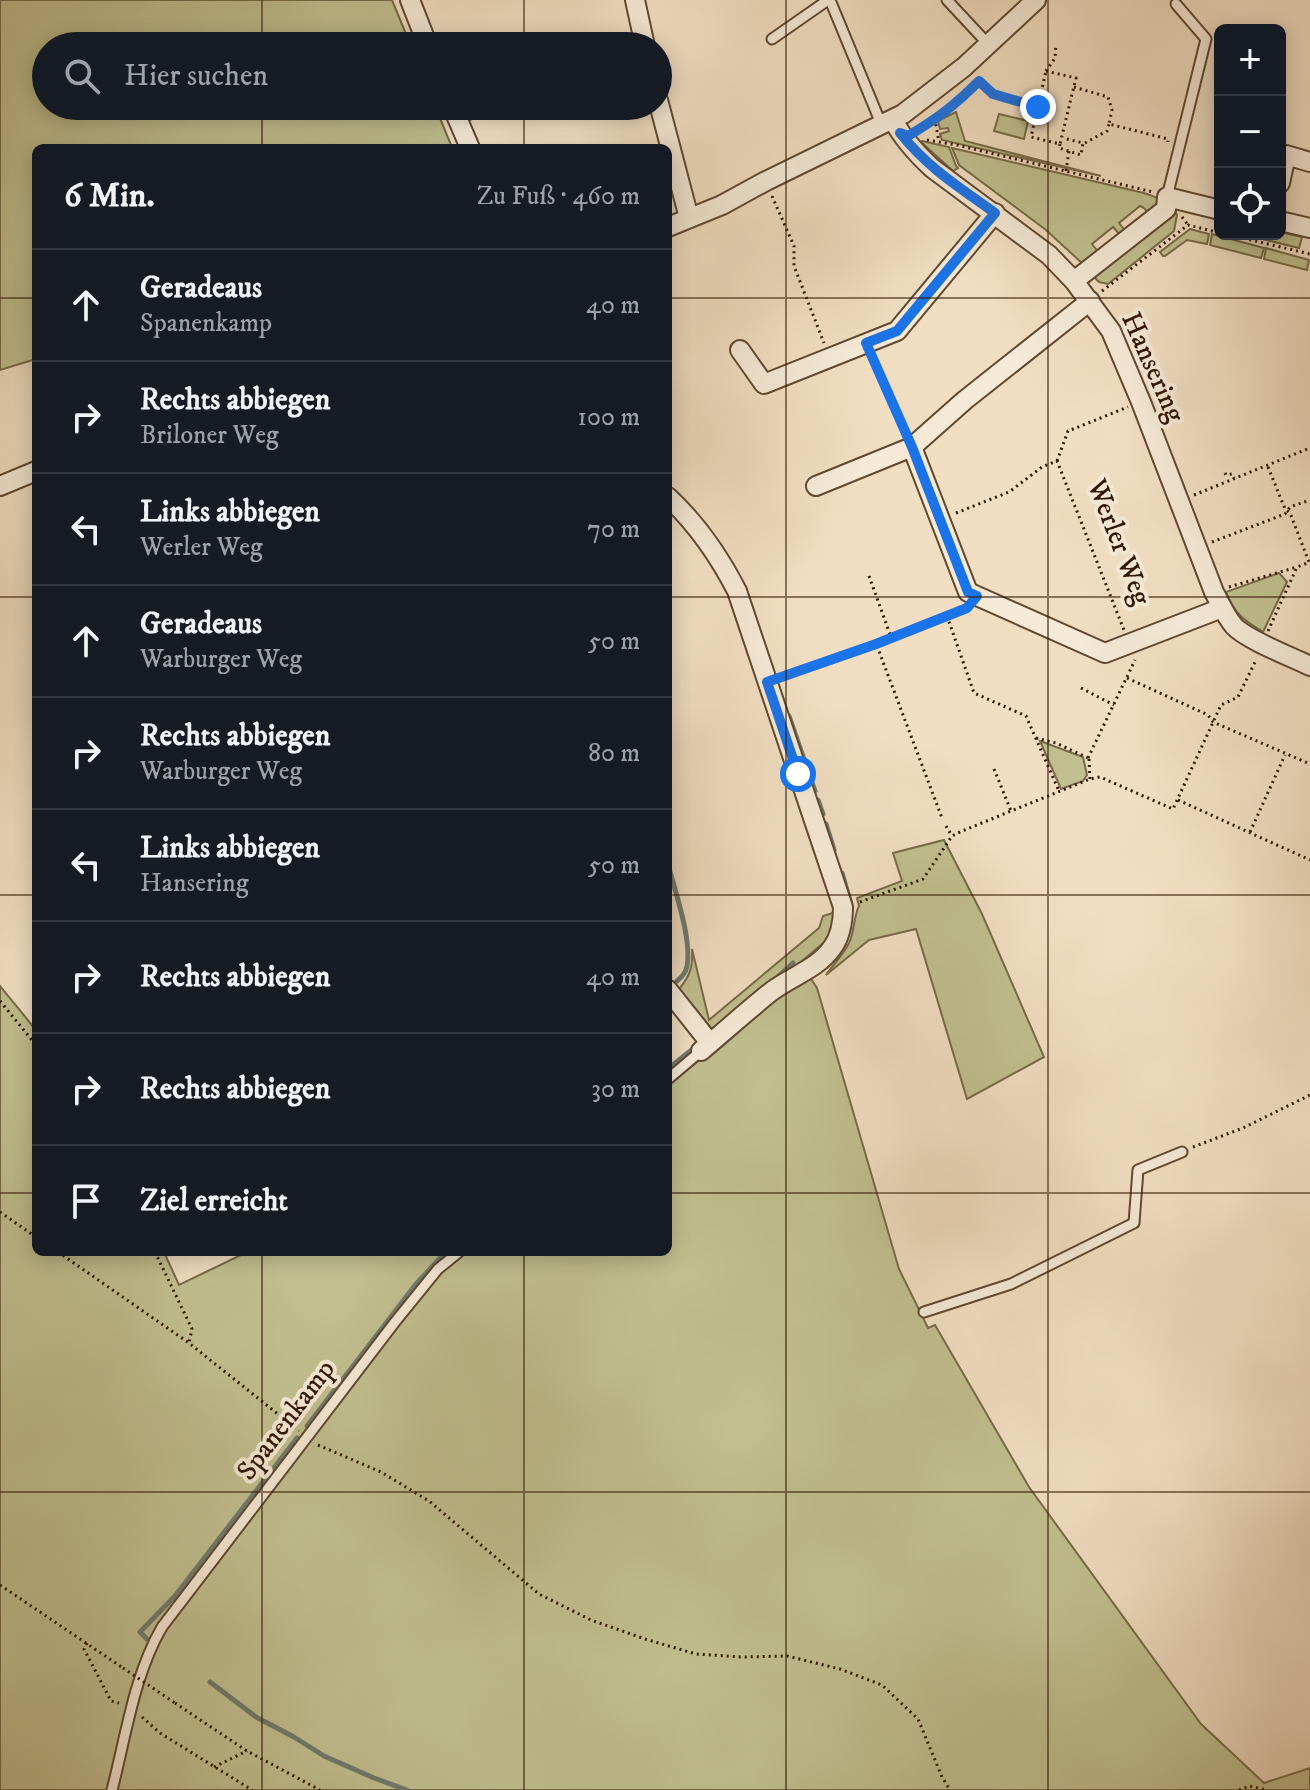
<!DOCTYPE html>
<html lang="de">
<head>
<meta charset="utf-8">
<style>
	body { margin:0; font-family:"IM FELL DW Pica",serif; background:#20242c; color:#f1f3f6 }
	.controls { position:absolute; right:24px; top:24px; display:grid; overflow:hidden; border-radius:12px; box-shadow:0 4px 20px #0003 }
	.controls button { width:72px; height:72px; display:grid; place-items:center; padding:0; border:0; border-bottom:2px solid #363941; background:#171b24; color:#f1f3f6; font:40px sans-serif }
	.stop { position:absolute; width:24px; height:24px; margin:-18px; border:6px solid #1a73e8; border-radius:50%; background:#fff }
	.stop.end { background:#1a73e8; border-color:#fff; box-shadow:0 2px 8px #0008 }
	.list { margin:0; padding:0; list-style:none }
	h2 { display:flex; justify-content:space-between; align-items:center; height:104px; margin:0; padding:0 32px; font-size:34px }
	h2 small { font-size:26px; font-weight:400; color:#9ea1a6 }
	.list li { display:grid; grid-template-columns:52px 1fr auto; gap:24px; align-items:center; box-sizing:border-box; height:112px; padding:0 32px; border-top:2px solid #363941 }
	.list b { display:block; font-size:30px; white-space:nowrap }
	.list p { margin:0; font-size:26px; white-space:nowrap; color:#9ea1a6 }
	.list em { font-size:26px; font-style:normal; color:#9ea1a6 }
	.icon { flex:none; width:44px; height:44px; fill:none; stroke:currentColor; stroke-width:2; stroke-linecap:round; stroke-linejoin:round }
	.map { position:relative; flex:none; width:1310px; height:1790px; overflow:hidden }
	.search { position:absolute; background:#171b24; box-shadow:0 4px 20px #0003; left:32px; top:32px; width:640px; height:88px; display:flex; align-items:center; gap:20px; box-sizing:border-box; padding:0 28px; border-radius:44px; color:#9ea1a6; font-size:30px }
	.panel { position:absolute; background:#171b24; box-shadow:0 4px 20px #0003; left:32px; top:144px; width:640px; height:1112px; border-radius:12px }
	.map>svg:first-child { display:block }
	.green { fill:#c1bf8f; stroke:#786a48; stroke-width:2 }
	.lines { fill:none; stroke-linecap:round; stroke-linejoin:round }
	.stream { stroke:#707a6e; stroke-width:5 }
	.service-casing { stroke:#604831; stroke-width:13 }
	.minor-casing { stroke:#604831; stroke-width:22 }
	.path { stroke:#301601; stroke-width:3; stroke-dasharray:2 4; stroke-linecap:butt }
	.service { stroke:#f6ead7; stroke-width:9 }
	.minor { stroke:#f6ead7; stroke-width:18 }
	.path-bridge { stroke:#301601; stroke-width:3; stroke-dasharray:2 4; stroke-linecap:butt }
	.route { stroke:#1a73e8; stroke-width:10 }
	.grid { fill:none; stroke:#301601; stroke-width:2; stroke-opacity:0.55 }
	.labels { text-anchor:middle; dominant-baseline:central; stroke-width:8; stroke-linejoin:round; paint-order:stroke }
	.street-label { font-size:28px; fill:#301601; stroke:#f6ead7 }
</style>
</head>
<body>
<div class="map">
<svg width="1310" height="1790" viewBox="0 0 1310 1790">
	<rect width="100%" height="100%" fill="#f1dec2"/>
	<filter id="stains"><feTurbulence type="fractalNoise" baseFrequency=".0025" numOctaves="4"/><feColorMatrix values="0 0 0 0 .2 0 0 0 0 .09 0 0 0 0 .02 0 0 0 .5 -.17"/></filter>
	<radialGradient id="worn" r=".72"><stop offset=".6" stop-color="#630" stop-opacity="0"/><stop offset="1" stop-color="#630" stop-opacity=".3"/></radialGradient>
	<g class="green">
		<path d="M0,0H392L411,46H46V106H435L451,145L443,148H36V359L0,370Z"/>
		<path d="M956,112L965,141L1101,176L942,140L940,134L949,131L948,128L940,129L938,121Z"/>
		<path d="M999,114L1028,121L1024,139L994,131Z"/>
		<path d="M922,141L949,147L956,166L958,168L953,171L921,142Z"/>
		<path d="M952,148L1144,193C1152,196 1158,196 1161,205L1149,214L1144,208L1140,206L1119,223L1126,232L1121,236L1113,227L1092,244L1099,253L1084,265L1046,230L959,165Z"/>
		<path d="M1175,211L1177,215L1174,231L1108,284L1099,282L1093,276Z"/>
		<path d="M1190,229L1209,234L1207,244L1187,240L1165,256H1163L1160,252Z"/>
		<path d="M1280,232L1302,237L1299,248L1242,234H1280Z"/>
		<path d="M1212,234L1264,248L1261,258L1210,245Z"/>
		<path d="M1266,248L1309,260L1307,270L1264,259Z"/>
		<path d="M1279,573L1287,582L1263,632C1244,620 1235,615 1226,592Z"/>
		<path d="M1040,741L1083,757L1087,775L1083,781L1061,789Z"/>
		<path d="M944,840L982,914L1044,1057L967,1099L916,929L869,940L826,975C833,965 843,955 849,943C855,931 853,918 859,906L857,898L902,881L893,853Z"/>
		<path d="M836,912L834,924L828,939L716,1034L679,989C690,976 693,967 692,949L709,1020L819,928L823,916Z"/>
		<path d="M804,978L811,979L817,988L899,1269L928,1328L935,1325L1029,1487L1201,1724L1264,1783L1310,1768V1790H0V986L36,1030V1252H164L179,1285L247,1252H668V1086L709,1052L720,1041Z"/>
	</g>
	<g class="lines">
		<g class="stream">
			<path d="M789,716L815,791"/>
			<path d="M818,800L823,814"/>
			<path d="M826,824L834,850"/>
			<path d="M668,865C675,890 692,940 687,966C686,973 682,977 677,981"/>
			<path d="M842,873L850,901"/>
			<path d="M773,981L793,963"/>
			<path d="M668,1069L694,1048"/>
			<path d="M307,1426L416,1284L446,1252"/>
			<path d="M147,1639L140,1632L175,1596L297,1438"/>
			<path d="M210,1682L256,1717L294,1737L324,1756L374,1778L407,1790"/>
		</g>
		<g class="service-casing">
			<g id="service">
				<path d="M830,0L882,126"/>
				<path d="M947,0L989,45"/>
				<path d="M772,39L828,0"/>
				<path d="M458,119L489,106"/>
				<path d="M1167,197L1206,39L1176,4"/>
				<path d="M668,1079L701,1051"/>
				<path d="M924,1312L1011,1284L1134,1223L1138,1170L1182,1152"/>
				<path d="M112,1790C126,1736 134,1675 162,1627L395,1322L438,1269L459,1252"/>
			</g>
		</g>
		<g class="minor-casing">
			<g id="minor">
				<path d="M410,0L428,46"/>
				<path d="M635,0L645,46"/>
				<path d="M658,100L689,218"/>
				<path d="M452,106L470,148"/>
				<path d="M893,120C903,139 917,154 932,168L1049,255L1074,281L1111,331L1141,402L1214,592C1220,603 1226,617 1234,626C1247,640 1292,657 1310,666"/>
				<path d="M1280,183L1286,155L1310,162"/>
				<path d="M1280,221L1310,228"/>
				<path d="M668,227L722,205L766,181L903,114L964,67L1036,0"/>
				<path d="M1074,281L1166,209L1167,197L1220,210"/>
				<path d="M740,350L764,384L897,331L995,213"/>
				<path d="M912,447L968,592L1105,653L1222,608"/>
				<path d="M0,486L36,471"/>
				<path d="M816,486L912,447L965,400L1090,301"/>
				<path d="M668,497C697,524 719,556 737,591L843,907C843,922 841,936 832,948C817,969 792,976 772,991C748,1010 725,1031 701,1051"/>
				<path d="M668,990L710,1043"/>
			</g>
		</g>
		<g class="path">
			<path d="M1046,71L1076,78L1060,144L1031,137Z"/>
			<path d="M1046,71L1055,58L1056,44"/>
			<path d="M976,78L993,94L1043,108"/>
			<path d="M1074,87L1108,97L1112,110L1109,124L1168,139V142"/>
			<path d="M935,120L954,106L979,81"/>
			<path d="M918,130L935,120L939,142"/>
			<path d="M927,140L957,145L1153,192"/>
			<path d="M1085,143L1107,131L1109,124"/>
			<path d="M1060,144L1059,148L1081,155L1083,143L1063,138"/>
			<path d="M1066,171L1069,151"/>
			<path d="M772,196L794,246V266L824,343"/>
			<path d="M1182,217L1188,225"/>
			<path d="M1226,234L1310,254"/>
			<path d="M1102,291L1188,225L1220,233"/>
			<path d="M873,357L905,431"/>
			<path d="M1057,461L1068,431L1128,407"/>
			<path d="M1268,467L1285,509L1290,513L1309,562"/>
			<path d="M1225,473L1226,475L1232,474L1234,478"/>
			<path d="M1194,495L1310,448"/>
			<path d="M956,513L1009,492L1042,467L1057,461L1124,630"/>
			<path d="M1212,542L1285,514L1290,507L1310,500"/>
			<path d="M869,576L891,637"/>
			<path d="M1229,587L1297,567"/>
			<path d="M947,616L974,693L1026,716L1059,791"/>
			<path d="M1268,631L1297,567L1310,562"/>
			<path d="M877,646L942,818"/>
			<path d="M783,676L876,644L963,610"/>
			<path d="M1127,678L1208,715L1213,722L1310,764"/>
			<path d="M1081,688L1114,705"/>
			<path d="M1036,738L1056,743L1088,758"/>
			<path d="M1088,758L1135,660"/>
			<path d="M1089,759L1090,779"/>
			<path d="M994,769L1011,811"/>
			<path d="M1178,800L1310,860"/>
			<path d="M946,826L952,836"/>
			<path d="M1250,832L1285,755"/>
			<path d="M860,902L923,879L952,836L962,831L1090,779L1100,777L1173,809L1221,705L1238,697L1256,660"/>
			<path d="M0,1001L36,1045"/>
			<path d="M1193,1147L1243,1128L1310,1095"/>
			<path d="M0,1212L36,1237"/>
			<path d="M58,1252L189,1343L299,1431"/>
			<path d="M155,1252L192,1329L189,1343"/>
			<path d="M318,1445L381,1472L429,1501L539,1594L591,1620L645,1639L696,1654L742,1657L787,1656L840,1669L882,1685L918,1719L942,1777L950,1790"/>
			<path d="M0,1585L123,1668"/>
			<path d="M87,1643L84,1649L111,1701L119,1703"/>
			<path d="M175,1703L247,1751L320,1790"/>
			<path d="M142,1717L160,1733L252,1790"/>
			<path d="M214,1767L247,1751"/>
			<path d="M1239,1790L1249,1786L1267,1790"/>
		</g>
		<use href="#service" class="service"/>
		<use href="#minor" class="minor"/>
		<path class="path-bridge" d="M123,1668L175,1703"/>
	</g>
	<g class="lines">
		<path class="route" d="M798,774L767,682L876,644L967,608L977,596L968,592L912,447L866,343L897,331L995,213C959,187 928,168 900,133L908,136C938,118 954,106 979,81L993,94L1038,107"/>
	</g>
	<path class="grid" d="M262,0V46M524,0V46M786,0V1790M1048,0V1790M262,106V148M524,106V148M0,298H36M668,298H1310M0,597H36M668,597H1310M0,895H36M668,895H1310M0,1193H36M668,1193H1310M262,1252V1790M524,1252V1790M0,1492H1310"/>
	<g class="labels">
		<g class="street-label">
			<text transform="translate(1153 367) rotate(66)">Hansering</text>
			<text transform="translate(1119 542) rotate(69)">Werler Weg</text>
			<text transform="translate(286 1420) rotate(-53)">Spanenkamp</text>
		</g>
	</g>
	<rect width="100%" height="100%" filter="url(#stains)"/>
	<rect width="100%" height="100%" fill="url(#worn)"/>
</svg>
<div class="controls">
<button>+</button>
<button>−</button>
<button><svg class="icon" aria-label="locate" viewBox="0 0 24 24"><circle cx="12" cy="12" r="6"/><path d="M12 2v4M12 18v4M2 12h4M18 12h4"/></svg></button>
</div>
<div class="stop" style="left:798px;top:774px"></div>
<div class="stop end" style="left:1038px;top:107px"></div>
<div class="search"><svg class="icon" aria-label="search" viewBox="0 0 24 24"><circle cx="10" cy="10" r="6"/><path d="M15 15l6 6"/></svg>Hier suchen</div>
<section class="panel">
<h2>6 Min.<small>Zu Fuß · 460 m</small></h2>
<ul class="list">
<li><svg class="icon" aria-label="ahead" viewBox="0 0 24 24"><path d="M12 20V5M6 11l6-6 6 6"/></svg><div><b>Geradeaus</b><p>Spanenkamp</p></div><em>40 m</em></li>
<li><svg class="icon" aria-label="right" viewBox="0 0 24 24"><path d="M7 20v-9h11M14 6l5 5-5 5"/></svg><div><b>Rechts abbiegen</b><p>Briloner Weg</p></div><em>100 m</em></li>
<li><svg class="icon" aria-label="left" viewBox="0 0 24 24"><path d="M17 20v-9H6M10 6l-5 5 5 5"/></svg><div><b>Links abbiegen</b><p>Werler Weg</p></div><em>70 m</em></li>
<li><svg class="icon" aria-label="ahead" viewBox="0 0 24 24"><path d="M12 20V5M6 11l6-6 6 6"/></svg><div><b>Geradeaus</b><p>Warburger Weg</p></div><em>50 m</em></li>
<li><svg class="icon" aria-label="right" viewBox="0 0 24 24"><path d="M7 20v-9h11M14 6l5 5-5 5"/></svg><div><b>Rechts abbiegen</b><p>Warburger Weg</p></div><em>80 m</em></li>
<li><svg class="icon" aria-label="left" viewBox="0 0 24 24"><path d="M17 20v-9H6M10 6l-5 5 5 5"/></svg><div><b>Links abbiegen</b><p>Hansering</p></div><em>50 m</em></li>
<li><svg class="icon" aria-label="right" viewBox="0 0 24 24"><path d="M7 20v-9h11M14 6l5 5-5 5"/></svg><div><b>Rechts abbiegen</b></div><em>40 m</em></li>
<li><svg class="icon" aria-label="right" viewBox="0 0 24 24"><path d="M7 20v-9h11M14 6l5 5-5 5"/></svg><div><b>Rechts abbiegen</b></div><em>30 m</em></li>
<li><svg class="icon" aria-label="arrive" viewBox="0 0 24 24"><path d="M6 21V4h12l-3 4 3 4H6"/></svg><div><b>Ziel erreicht</b></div></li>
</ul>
</section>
</div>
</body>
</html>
